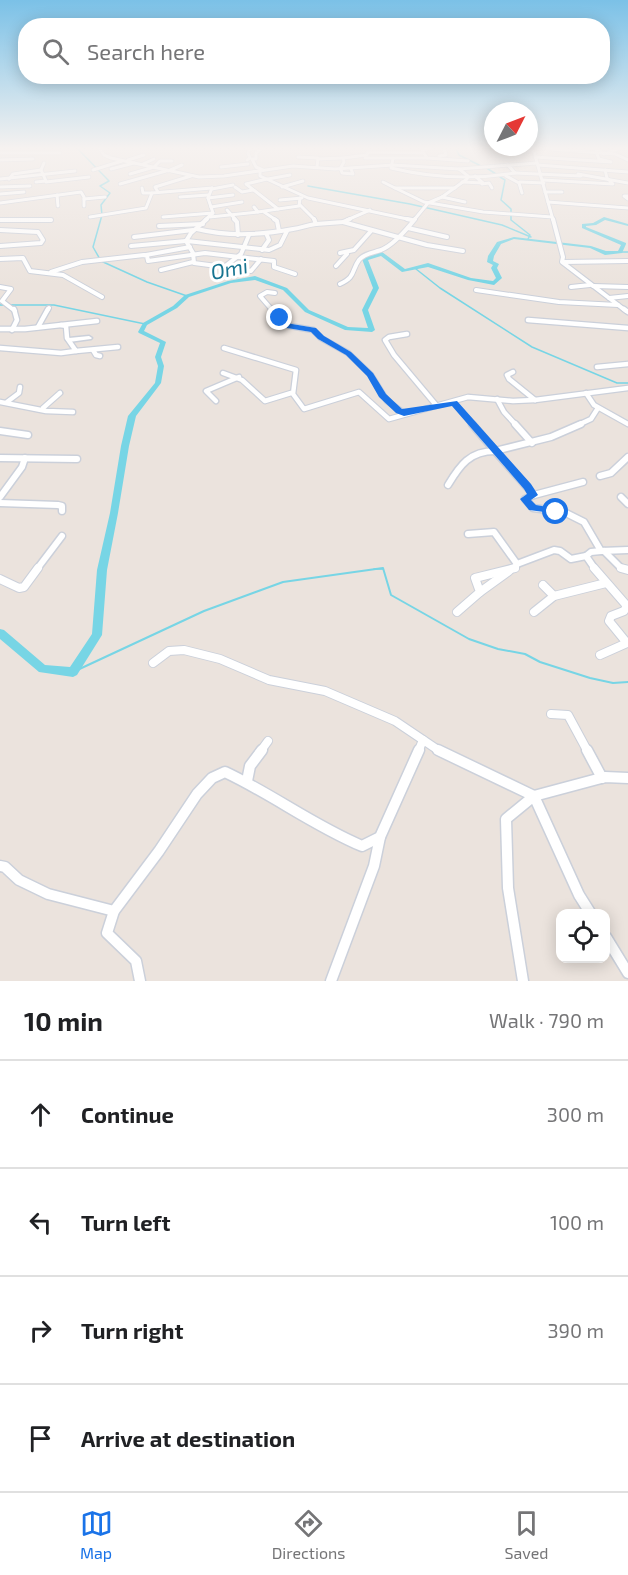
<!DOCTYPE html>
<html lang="en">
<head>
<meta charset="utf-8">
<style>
	body { margin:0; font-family:"Exo 2",sans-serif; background:#f6f6f6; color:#202124 }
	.controls { position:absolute; right:18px; bottom:18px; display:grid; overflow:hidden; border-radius:12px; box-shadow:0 3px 15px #0003 }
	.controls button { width:54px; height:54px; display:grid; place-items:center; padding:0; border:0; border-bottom:2px solid #e0e0e0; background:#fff; color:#202124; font:30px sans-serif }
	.compass { position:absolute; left:484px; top:102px; width:54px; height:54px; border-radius:50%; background:#fff; box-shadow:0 3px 15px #0003; rotate:48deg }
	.stop { position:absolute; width:18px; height:18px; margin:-14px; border:4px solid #1a73e8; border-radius:50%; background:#fff }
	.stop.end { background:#1a73e8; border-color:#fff; box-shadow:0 2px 6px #0008 }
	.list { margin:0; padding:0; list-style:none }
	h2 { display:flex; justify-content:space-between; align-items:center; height:78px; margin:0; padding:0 24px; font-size:26px }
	h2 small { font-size:20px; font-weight:400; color:#757577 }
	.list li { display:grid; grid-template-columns:39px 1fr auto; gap:18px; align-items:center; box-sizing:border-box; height:108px; padding:0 24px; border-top:2px solid #e0e0e0 }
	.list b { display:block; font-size:22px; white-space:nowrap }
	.list em { font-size:20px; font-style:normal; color:#757577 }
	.icon { flex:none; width:33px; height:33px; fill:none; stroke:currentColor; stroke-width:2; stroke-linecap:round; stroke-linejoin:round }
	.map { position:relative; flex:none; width:628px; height:981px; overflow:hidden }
	.search { position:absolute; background:#fff; box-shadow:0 3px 15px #0003; left:18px; right:18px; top:18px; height:66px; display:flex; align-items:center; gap:15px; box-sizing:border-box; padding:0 21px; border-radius:24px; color:#757577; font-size:22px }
	.sheet { height:510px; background:#fff }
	nav { display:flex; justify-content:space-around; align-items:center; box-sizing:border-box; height:84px; border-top:2px solid #e0e0e0; background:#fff; font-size:16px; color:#757577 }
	nav a { display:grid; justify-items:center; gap:3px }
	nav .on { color:#1a73e8 }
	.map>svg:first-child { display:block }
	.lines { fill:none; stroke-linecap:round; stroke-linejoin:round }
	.stream-far1 { stroke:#77d5e5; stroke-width:1.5 }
	.stream { stroke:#77d5e5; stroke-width:2 }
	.river { fill:#77d5e5; fill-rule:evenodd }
	.street-far5-casing { stroke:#cbd0da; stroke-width:4.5 }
	.street-far4-casing { stroke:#cbd0da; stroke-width:6 }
	.street-far3-casing { stroke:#cbd0da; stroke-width:7 }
	.street-far2-casing { stroke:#cbd0da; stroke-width:9 }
	.street-far1-casing { stroke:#cbd0da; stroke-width:10 }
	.street-casing { stroke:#cbd0da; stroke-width:13 }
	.secondary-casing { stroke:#cbd0da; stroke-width:3 }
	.street-far5 { stroke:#fff; stroke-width:3 }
	.street-far4 { stroke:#fff; stroke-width:4 }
	.street-far3 { stroke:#fff; stroke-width:4.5 }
	.street-far2 { stroke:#fff; stroke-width:6 }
	.street-far1 { stroke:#fff; stroke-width:8 }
	.street { stroke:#fff; stroke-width:10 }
	.secondary { fill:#fff; fill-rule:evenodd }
	.route { fill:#1a73e8 }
	.labels { text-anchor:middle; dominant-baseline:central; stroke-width:6; stroke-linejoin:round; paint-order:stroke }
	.water-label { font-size:21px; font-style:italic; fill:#177490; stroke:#fff }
</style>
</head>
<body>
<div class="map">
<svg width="628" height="981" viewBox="0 0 628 981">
	<rect width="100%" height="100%" fill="#ebe3dd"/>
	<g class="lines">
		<g class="stream-far1">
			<path d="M77,148L109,181L100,186L110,193L101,205L102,215L93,247L101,261L147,282L187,296"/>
			<path d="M456,149L459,155L481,166"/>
			<path d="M485,167L496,174"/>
			<path d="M500,177L505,180L501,200L511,209V220L530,235L528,239"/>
			<path d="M308,186L410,204L502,225L531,237"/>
			<path d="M620,252H628"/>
			<path d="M416,269L440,288L532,347L617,383H628"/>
			<path d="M0,305H54L145,324"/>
			<path d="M374,569H383"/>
		</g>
		<path class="stream" d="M73,672L204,611L283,582L383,568L391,595L469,639L498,649L525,654L540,662L590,678L613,683L628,682"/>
		<path class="river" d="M604,217L628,224V226L605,220L596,225L586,226V227L626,243V244L622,253L605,255L590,248L514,239L501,244L494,256L493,261L499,264L497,268L502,278L494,285L468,280L428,267L402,272L381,256L368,260L379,288L368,310L375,330L372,332L345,330L305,312L283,290L255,280L231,283L189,297L177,308L147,325L144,331L166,342L161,357L164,366L161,383L136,416L129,446L118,513L107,570L102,635L77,675L73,677L39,672L0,639V629L4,630L45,665L70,667L92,634L97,570L110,513L121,446L128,416L155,383L158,366L155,357L160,343L139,333L138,332L143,323L173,306L185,295L228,281L255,276L287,288L309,310L348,327L368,328L362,310L373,288L362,259L363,258L382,252L405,269L428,263L471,278L493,281L496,278L491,268L493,265L487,262L488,256L497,242L514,237L591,246L606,251H618L621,245L582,228V224L593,223Z"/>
		<g class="street-far5-casing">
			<g id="street-far5">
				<path d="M99,148L104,155L111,158L199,177L224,176L293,166L335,169L393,165L459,169L537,163"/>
				<path d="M262,148L256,153V159H252L256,167L263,170"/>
				<path d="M432,148L422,150L427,158L468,161"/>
				<path d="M503,148L505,151H534"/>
				<path d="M533,148L553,220"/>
				<path d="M537,148L615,154L628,160"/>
				<path d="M593,148L604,154"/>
				<path d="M609,152L621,148"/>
				<path d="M0,153H60"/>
				<path d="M439,156L446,155L444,148"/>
				<path d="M298,157L318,158L317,167"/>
				<path d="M535,157L611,162L599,159L597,154"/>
				<path d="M365,158H427"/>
				<path d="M318,159L342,158"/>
				<path d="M393,159L391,168C432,178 473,180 515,173L508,165"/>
				<path d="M0,160L33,159"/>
				<path d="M128,160L144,155"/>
				<path d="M247,160L250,158L248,153L250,148"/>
				<path d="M143,164L154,159"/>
				<path d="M538,165L628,172"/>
				<path d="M221,167L248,164"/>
				<path d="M111,169L134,163"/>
				<path d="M340,169L344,162L343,158L367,155L368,152L423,153"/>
				<path d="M341,169L342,173L353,174L351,169"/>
				<path d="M93,170L122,161"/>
				<path d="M168,171L182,165"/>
				<path d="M260,172V176L308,198L412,220"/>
				<path d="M515,173L581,176"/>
				<path d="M130,174L154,167L160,161H172"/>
				<path d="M578,174L628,183"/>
				<path d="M506,176L519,183L522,193"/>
				<path d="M0,179L75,171"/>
				<path d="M9,179L13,174L41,170"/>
				<path d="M268,179L290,175"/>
				<path d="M543,180L613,184L607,178L605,170"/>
				<path d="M36,182L46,181L41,170L44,163"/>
				<path d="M46,182L89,177"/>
				<path d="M383,182L395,188H455"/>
				<path d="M462,182L483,183L475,176"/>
				<path d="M520,182L544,183"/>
				<path d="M120,184L166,171"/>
				<path d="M482,184L489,183L492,188"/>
				<path d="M0,187L30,186"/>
				<path d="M235,187L242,192L253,190"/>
				<path d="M282,187L303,181"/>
				<path d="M142,188L143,193H152"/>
				<path d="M395,188L424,202L483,212L552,217"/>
				<path d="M212,189L233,185"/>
				<path d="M158,192L155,187L191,176"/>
				<path d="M545,192H562"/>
				<path d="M0,194L24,192"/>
				<path d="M57,195L58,206"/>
				<path d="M628,196H624L628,199"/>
				<path d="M180,197L208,195"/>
				<path d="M442,197L465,202"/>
				<path d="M208,198L233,195"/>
				<path d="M84,199L105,197"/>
				<path d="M280,200L302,198"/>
				<path d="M548,202L628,208"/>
				<path d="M0,203L81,192L84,197V206"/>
				<path d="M300,205L315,220"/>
				<path d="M211,207L242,202"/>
				<path d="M278,209L299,206L300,198"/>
				<path d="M227,210L236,220"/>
				<path d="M258,212L278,209L246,184L267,179"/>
				<path d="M264,212L276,220"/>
				<path d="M90,217L146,208L152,193L212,188"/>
				<path d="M163,217L213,213"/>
				<path d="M210,217L258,212L254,207"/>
				<path d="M0,220H51"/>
				<path d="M205,220L213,213L208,198L212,188"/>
				<path d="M347,220L370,210"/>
				<path d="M414,220L428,203L442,197L467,179L468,176L459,169"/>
			</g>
		</g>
		<g class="street-far4-casing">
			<g id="street-far4">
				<path d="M234,219L237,222L238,235"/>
				<path d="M274,219L277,221L279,231"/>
				<path d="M407,219L412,220"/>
				<path d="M553,219L563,257L562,262L626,311"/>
				<path d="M0,220H51"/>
				<path d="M343,222L427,245L463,251"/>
				<path d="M316,224L343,222L350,219"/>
				<path d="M159,226L203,224"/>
				<path d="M408,228L447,237"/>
				<path d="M197,229C229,237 261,235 293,229C302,228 306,225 316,224L314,219"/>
				<path d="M0,230L38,232L43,240L41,243L0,246"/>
				<path d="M134,237L193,230"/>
				<path d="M186,241L193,253L194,263L224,267L241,254L249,235"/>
				<path d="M186,241L191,233L207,219"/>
				<path d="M187,241L269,250L280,245L287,231"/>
				<path d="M131,246L186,241"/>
				<path d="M262,250L269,240L266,233"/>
				<path d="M340,253L354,250L371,231"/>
				<path d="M146,255L190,247"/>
				<path d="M0,259L23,258L30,271L63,275L102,297"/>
				<path d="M563,262L628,261"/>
				<path d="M336,266L347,254"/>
				<path d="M225,267L251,271L261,259"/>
				<path d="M161,270L193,262"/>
				<path d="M51,272L82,262L144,255L147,256L148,261L205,253L274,261V267L295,274"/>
				<path d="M340,284C356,277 351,271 359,260C365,252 377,253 385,248C396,242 407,229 415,219"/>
				<path d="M593,286L628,287"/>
				<path d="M0,287L11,289L2,301L15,311"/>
				<path d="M571,287L590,285"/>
				<path d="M476,290L559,302L618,305"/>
				<path d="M609,298L628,296"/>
				<path d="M47,311L49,308"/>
				<path d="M273,311L260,296L267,292L275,293"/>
			</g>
		</g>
		<g class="street-far3-casing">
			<g id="street-far3">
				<path d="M271,309L284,325L313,330L321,338L348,353L371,375L387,401L404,413"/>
				<path d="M624,309L628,312"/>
				<path d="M528,320L628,328"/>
				<path d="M61,325L66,326L67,338L76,351L118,347"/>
				<path d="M38,327L48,309"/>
				<path d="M0,329H25L97,321"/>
				<path d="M12,330L17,320L14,309"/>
				<path d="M407,334L389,337L385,340L394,355L436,405"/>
				<path d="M0,348L61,353L76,351"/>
				<path d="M224,348L296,370L293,394L304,409L359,392L389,419L468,397L513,401L535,400L628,388"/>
				<path d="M93,350L96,355L100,356"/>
				<path d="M597,367L628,364"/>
				<path d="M513,372L507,375L509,379L535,400"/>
				<path d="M223,373L242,380L265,401L291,393"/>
				<path d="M586,393L594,405L628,424"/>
				<path d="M497,399L504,412L516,425"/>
				<path d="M216,401L206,391L239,377"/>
				<path d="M0,402L46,411L73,412"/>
				<path d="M7,402L19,393L20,387"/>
				<path d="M454,403L473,425"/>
				<path d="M43,408L60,393"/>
				<path d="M578,425L591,419L598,408"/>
			</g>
		</g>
		<g class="street-far2-casing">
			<g id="street-far2">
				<path d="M515,424L532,443"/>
				<path d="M581,424L551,437L495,451L534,495L525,499L533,508L564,512L584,522L601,551L628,550"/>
				<path d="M0,431L28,435"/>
				<path d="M0,458L77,459"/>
				<path d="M600,476L611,473L628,457"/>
				<path d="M448,485C460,465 470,451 495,451L472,424"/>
				<path d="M534,495L583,482"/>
				<path d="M0,497L22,467L25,458"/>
				<path d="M621,497L628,504"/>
				<path d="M0,503L58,505L62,506V511"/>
				<path d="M468,534L494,532L517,564L554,550L560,551L571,559L586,556"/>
				<path d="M604,551L621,568L625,569"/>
				<path d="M37,569L62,536"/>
				<path d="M510,569L515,568L517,564"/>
				<path d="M595,569L586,556L591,552L601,551"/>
			</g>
		</g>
		<g class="street-far1-casing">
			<g id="street-far1">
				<path d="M594,568L627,606L624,611L611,616L609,621L627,643L600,655"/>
				<path d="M621,568L628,570"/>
				<path d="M0,579L19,588L24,587L38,568"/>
				<path d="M543,585L554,596"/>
				<path d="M480,592L509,571"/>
				<path d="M457,612L480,592L475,578L515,568"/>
				<path d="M534,612L554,596L606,583"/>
				<path d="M153,663L169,651L184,650L220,659L269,680L325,691L395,721L441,752"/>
				<path d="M551,714L568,715L588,752"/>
				<path d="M260,752L268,741"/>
				<path d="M418,752L423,740"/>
			</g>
		</g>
		<g class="street-casing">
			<g id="street">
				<path d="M438,750L534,796L579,895L591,914"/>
				<path d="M587,750L602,778"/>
				<path d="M247,781L250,766L262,750"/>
				<path d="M0,866L5,867L19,880L48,894L114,911"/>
				<path d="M606,937L628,973"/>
				<path d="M140,981L136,961L107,933L114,911L159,851L197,794L212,778L225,772C272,794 314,826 362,846L380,837L419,750"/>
				<path d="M331,981L374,866L380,837"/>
				<path d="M523,981L508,888L506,819L534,796L605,777L628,778"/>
			</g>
		</g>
		<g class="secondary-casing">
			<path id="secondary" d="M89,336L92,338L91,339L69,342L66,340L69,338Z"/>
		</g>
		<use href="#street-far5" class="street-far5"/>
		<use href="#street-far4" class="street-far4"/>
		<use href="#street-far3" class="street-far3"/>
		<use href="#street-far2" class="street-far2"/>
		<use href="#street-far1" class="street-far1"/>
		<use href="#street" class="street"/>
		<use href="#secondary" class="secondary"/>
	</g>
	<linearGradient id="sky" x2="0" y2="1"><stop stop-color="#7bc1e7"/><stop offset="0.52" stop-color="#f6f2f0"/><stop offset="1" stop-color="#f6f2f0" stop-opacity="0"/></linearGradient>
	<rect width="628" height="285" fill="url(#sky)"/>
	<path class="route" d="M280,316L286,323L316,328L324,336L351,352L373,373L386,394L402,409L457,401L531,484L538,495L531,500L536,505L559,509V514L529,510L520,499L527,494L524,489L452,406L404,416L396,413L379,397L367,376L346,355L318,339L311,332L281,327L276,318Z"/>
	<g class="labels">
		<g class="water-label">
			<text transform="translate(229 268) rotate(-11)">Omi</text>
		</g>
	</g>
</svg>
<div class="controls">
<button><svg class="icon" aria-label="locate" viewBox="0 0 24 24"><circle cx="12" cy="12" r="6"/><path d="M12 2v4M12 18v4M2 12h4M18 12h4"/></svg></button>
</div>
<svg class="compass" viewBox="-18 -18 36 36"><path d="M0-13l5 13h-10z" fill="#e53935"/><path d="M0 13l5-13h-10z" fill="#757577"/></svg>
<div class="stop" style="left:556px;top:512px"></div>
<div class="stop end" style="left:280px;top:318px"></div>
<div class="search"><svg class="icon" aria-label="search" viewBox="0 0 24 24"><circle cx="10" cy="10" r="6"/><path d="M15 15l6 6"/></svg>Search here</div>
</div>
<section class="sheet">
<h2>10 min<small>Walk · 790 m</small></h2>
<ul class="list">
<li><svg class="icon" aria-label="ahead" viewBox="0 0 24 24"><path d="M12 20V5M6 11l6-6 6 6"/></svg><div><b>Continue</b></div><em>300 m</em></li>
<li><svg class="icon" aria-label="left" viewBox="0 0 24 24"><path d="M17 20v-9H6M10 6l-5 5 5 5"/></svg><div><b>Turn left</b></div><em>100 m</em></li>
<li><svg class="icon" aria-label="right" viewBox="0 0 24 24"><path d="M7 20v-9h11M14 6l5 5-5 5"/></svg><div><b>Turn right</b></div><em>390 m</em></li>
<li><svg class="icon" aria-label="arrive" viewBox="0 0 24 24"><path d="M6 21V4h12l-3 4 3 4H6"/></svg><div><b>Arrive at destination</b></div></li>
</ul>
</section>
<nav>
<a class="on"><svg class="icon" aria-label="map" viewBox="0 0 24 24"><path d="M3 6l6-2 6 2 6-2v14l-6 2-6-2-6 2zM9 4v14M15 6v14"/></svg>Map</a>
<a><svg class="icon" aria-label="directions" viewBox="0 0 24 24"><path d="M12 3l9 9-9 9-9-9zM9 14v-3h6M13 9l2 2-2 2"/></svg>Directions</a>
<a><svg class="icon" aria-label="saved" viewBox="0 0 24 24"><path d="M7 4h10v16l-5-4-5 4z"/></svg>Saved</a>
</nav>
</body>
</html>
